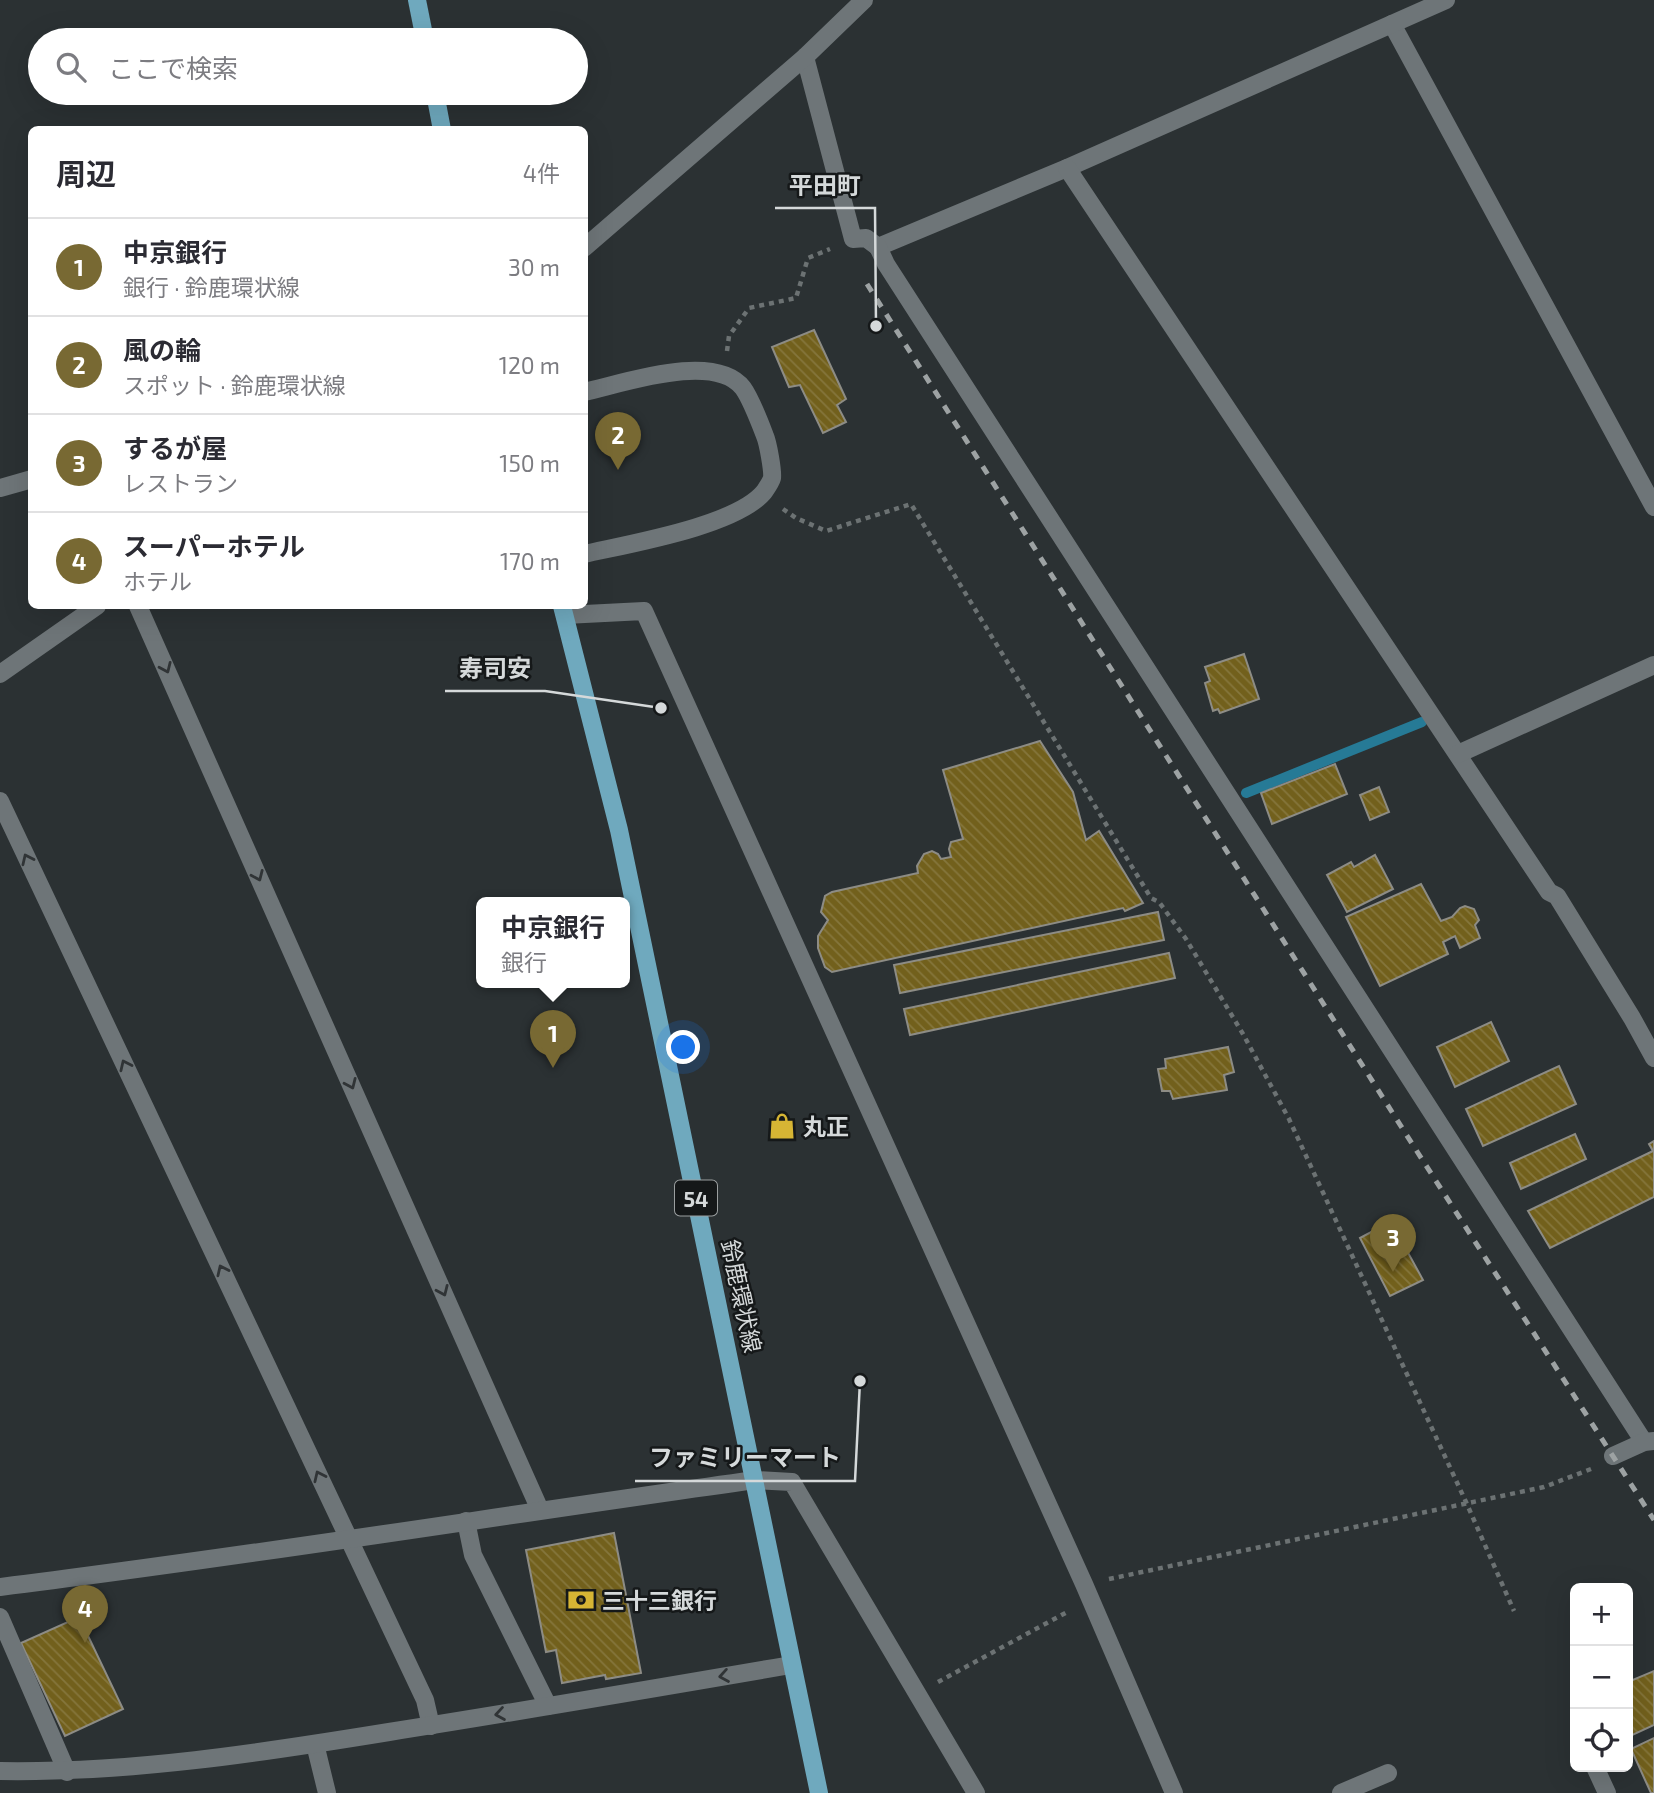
<!DOCTYPE html>
<html lang="ja">
<head>
<meta charset="utf-8">
<style>
	body { margin:0; font-family:"Exo 2","Noto Sans JP",sans-serif; background:#f2f2f3; color:#2b2b33 }
	.controls { position:absolute; right:21px; bottom:21px; display:grid; overflow:hidden; border-radius:10px; box-shadow:0 7px 28px #0002 }
	.controls button { width:63px; height:63px; display:grid; place-items:center; padding:0; border:0; border-bottom:2px solid #e1e1e2; background:#fff; color:#2b2b33; font:35px sans-serif }
	.you { position:absolute; left:684px; top:1048px; width:24px; height:24px; margin:-18px; border:5px solid #fff; border-radius:50%; background:#1a73e8; box-shadow:0 0 0 10px #1a73e833 }
	.badge { display:grid; place-items:center; width:46px; height:46px; border-radius:50%; background:#786933; color:#fff; font-size:23px; font-weight:700 }
	.pin { position:absolute; translate:-50% -58px; filter:drop-shadow(0 2px 4px #0008) }
	.pin::after { content:''; position:absolute; top:37px; width:24px; height:21px; background:inherit; clip-path:polygon(0 0,100% 0,50% 100%) }
	.popup { position:absolute; left:476px; top:897px; width:154px; height:91px; box-sizing:border-box; display:grid; place-content:center; border-radius:10px; background:#fff; filter:drop-shadow(0 2px 5px #0005); font-size:23px; white-space:nowrap; color:#7c7c81 }
	.popup b { font-size:26px; color:#2b2b33 }
	.popup::after { content:''; position:absolute; left:50%; top:100%; margin-left:-14px; border:14px solid transparent; border-top-color:#fff }
	.list { margin:0; padding:0; list-style:none }
	h2 { display:flex; justify-content:space-between; align-items:center; height:91px; margin:0; padding:0 28px; font-size:30px }
	h2 small { font-size:23px; font-weight:400; color:#7c7c81 }
	.list li { display:grid; grid-template-columns:46px 1fr auto; gap:21px; align-items:center; box-sizing:border-box; height:98px; padding:0 28px; border-top:2px solid #e1e1e2 }
	.list b { display:block; font-size:26px; white-space:nowrap }
	.list p { margin:0; font-size:23px; white-space:nowrap; color:#7c7c81 }
	.list em { font-size:23px; font-style:normal; color:#7c7c81 }
	.icon { flex:none; width:38px; height:38px; fill:none; stroke:currentColor; stroke-width:2; stroke-linecap:round; stroke-linejoin:round }
	.map { position:relative; flex:none; width:1654px; height:1793px; overflow:hidden }
	.search { position:absolute; background:#fff; box-shadow:0 7px 28px #0002; left:28px; top:28px; width:560px; height:77px; display:flex; align-items:center; gap:18px; box-sizing:border-box; padding:0 24px; border-radius:38px; color:#7c7c81; font-size:26px }
	.panel { position:absolute; background:#fff; box-shadow:0 7px 28px #0002; left:28px; top:126px; width:560px; height:483px; border-radius:10px }
	.map>svg:first-child { display:block }
	.lines { fill:none; stroke-linecap:round; stroke-linejoin:round }
	.stream { stroke:#267a96; stroke-width:10 }
	.building { fill:url(#building-back-hatch); stroke:#8d8c85; stroke-width:2 }
	.path { stroke:#6c7273; stroke-width:4.5; stroke-dasharray:5 5; stroke-linecap:butt }
	.minor { stroke:#6e7578; stroke-width:18 }
	.major { stroke:#6fa9be; stroke-width:18 }
	.rail { stroke:#9da2a3; stroke-width:5; stroke-dasharray:9 9; stroke-linecap:butt }
	.oneway { stroke:#303436 }
	.labels { text-anchor:middle; dominant-baseline:central; stroke-width:5; stroke-linejoin:round; paint-order:stroke }
	.shield { fill:#151819; stroke:#9b9fa0; stroke-width:2 }
	.shield-label { font-size:21px; font-weight:bold; fill:#d5d9da }
	.poi-label { font-size:23px; font-weight:bold; fill:#d5d9da; stroke:#151819; text-anchor:start }
	.street-label { font-size:23px; fill:#d5d9da; stroke:#151819 }
	.leader { fill:none; stroke:#d5d9da; stroke-width:2.5 }
	.callout-dot { fill:#d5d9da; stroke:#151819; stroke-width:2.5 }
	.callout-label { font-size:24px; text-anchor:middle; font-weight:bold; fill:#d5d9da; stroke:#151819; stroke-width:5; stroke-linejoin:round; paint-order:stroke }
</style>
</head>
<body>
<div class="map">
<svg width="1654" height="1793" viewBox="0 0 1654 1793">
	<defs>
		<pattern id="building-back-hatch" width="6" height="6" patternUnits="userSpaceOnUse" patternTransform="scale(1.75)"><rect width="6" height="6" fill="#72601c"/><path d="M-1 5l2 2M0 0l6 6M5-1l2 2" fill="none" stroke="#85763c"/></pattern>
	</defs>
	<rect width="100%" height="100%" fill="#2b3133"/>
	<g class="lines">
		<path class="stream" d="M1246,793L1422,722"/>
	</g>
	<g class="building">
		<path d="M814,330L846,399L837,405L846,422L823,433L800,385L789,387L772,347Z"/>
		<path d="M1244,654L1259,699L1220,713L1218,709L1213,711L1205,683L1210,681L1205,667Z"/>
		<path d="M1040,741L1073,792L1086,840L1099,831L1143,903L1125,911L1123,908L832,972L825,967L818,948V936L828,920L821,912L825,896L832,892L918,873L917,866L924,854L932,851L938,854L941,859L951,857L949,849L951,842L963,839L943,770Z"/>
		<path d="M1335,764L1347,794L1272,824L1261,793Z"/>
		<path d="M1379,787L1389,812L1370,820L1360,795Z"/>
		<path d="M1375,855L1393,889L1347,912L1327,875L1351,862L1354,867Z"/>
		<path d="M1421,884L1441,921L1452,917L1460,908L1465,906L1474,909L1479,920L1475,925L1480,938L1460,948L1455,936L1443,942L1448,954L1380,986L1346,917Z"/>
		<path d="M1158,912L1164,940L900,993L894,965Z"/>
		<path d="M1169,953L1175,978L910,1035L904,1009Z"/>
		<path d="M1491,1022L1509,1061L1455,1087L1437,1047Z"/>
		<path d="M1228,1047L1234,1072L1224,1075L1227,1090L1173,1099L1170,1091H1162L1158,1069L1166,1068L1165,1059Z"/>
		<path d="M1559,1066L1576,1104L1483,1146L1466,1109Z"/>
		<path d="M1575,1134L1586,1159L1521,1189L1510,1163Z"/>
		<path d="M1654,1141V1197L1550,1248L1528,1211L1653,1151L1649,1144Z"/>
		<path d="M1386,1224L1400,1252L1406,1249L1423,1280L1390,1296L1360,1238Z"/>
		<path d="M614,1533L641,1673L606,1679L605,1675L562,1683L556,1650L546,1652L526,1550Z"/>
		<path d="M79,1617L123,1709L65,1736L21,1643Z"/>
		<path d="M1654,1671V1725L1628,1737V1682Z"/>
		<path d="M1654,1738V1793H1651L1631,1749Z"/>
	</g>
	<g class="lines">
		<g class="path">
			<path d="M727,351L729,336L749,308L796,298L808,258L830,249"/>
			<path d="M783,509L796,518L826,531L911,504L1151,898L1159,902L1186,939L1243,1034L1289,1119L1466,1502L1514,1611"/>
			<path d="M1109,1579L1544,1487L1591,1469"/>
			<path d="M938,1682L1069,1611"/>
		</g>
		<g class="minor">
			<path d="M1392,24L1654,507"/>
			<path d="M805,57L853,239L866,238L878,247L1067,168L1446,0"/>
			<path d="M1067,168L1549,892L1557,896L1632,1018L1654,1058"/>
			<path d="M878,247L886,264L1644,1442"/>
			<path d="M584,248L805,57L864,0"/>
			<path d="M584,392C622,384 714,351 743,388C751,399 760,423 765,436C768,443 773,471 772,478C771,482 766,489 764,492C736,526 628,544 584,554"/>
			<path d="M0,488L32,479"/>
			<path d="M138,606L540,1510"/>
			<path d="M565,615L644,611L1084,1584L1174,1793"/>
			<path d="M0,674L97,606"/>
			<path d="M1458,754L1654,665"/>
			<path d="M0,801L425,1700L431,1726"/>
			<path d="M1613,1456L1644,1442L1654,1441"/>
			<path d="M466,1521L473,1555L548,1706"/>
			<path d="M0,1587C252,1556 503,1515 755,1480L792,1482L976,1793"/>
			<path d="M0,1617L67,1772"/>
			<path d="M315,1744L327,1793"/>
			<path d="M1595,1767L1607,1793"/>
			<path d="M0,1771C131,1773 260,1753 389,1732C523,1711 657,1688 791,1665"/>
			<path d="M1341,1793L1388,1773"/>
		</g>
		<g class="major">
			<path d="M417,0L425,40"/>
			<path d="M435,93L442,130"/>
			<path d="M562,606L619,830L819,1793"/>
		</g>
		<path class="rail" d="M867,284L1418,1153L1654,1520"/>
	</g>
	<defs><path id="oneway-chevron" d="M-2-3.5L2.5 0L-2 3.5" fill="none" stroke-width="1.6" stroke-linecap="round" stroke-linejoin="round" transform="scale(1.75)"/></defs>
	<g class="oneway">
		<use href="#oneway-chevron" transform="translate(166 668) rotate(66)"/>
		<use href="#oneway-chevron" transform="translate(27 859) rotate(-115)"/>
		<use href="#oneway-chevron" transform="translate(258 876) rotate(66)"/>
		<use href="#oneway-chevron" transform="translate(125 1065) rotate(-115)"/>
		<use href="#oneway-chevron" transform="translate(351 1084) rotate(66)"/>
		<use href="#oneway-chevron" transform="translate(222 1270) rotate(-115)"/>
		<use href="#oneway-chevron" transform="translate(443 1291) rotate(66)"/>
		<use href="#oneway-chevron" transform="translate(319 1476) rotate(-115)"/>
		<use href="#oneway-chevron" transform="translate(724 1676) rotate(170)"/>
		<use href="#oneway-chevron" transform="translate(500 1714) rotate(171)"/>
	</g>
	<defs>
		<g id="shop-bare" transform="scale(2.1)"><path d="M-5-2.5h2.3a2.7 3.5 0 0 1 5.4 0H5L5.5 6h-11ZM-1.5-2.5h3a1.5 2.3 0 0 0-3 0Z" fill="#d6b534" stroke="#151819" stroke-width="2.5" paint-order="stroke"/></g>
		<g id="bank-bare" transform="scale(2.1)"><path d="M-6-4H6V4H-6ZM0-2.3a2.3 2.3 0 1 0 0 4.6a2.3 2.3 0 1 0 0-4.6Z" fill="#d6b534" stroke="#151819" stroke-width="2.5" paint-order="stroke"/></g>
	</defs>
	<g fill-rule="evenodd">
		<use href="#shop-bare" x="782" y="1126"/>
		<use href="#bank-bare" x="581" y="1600"/>
	</g>
	<g class="labels">
		<rect class="shield" x="675" y="1180.5" width="42" height="35" rx="5"/>
		<g class="shield-label">
			<text x="696" y="1198">54</text>
		</g>
		<g class="poi-label">
			<text x="803" y="1126">丸正</text>
			<text x="602" y="1600">三十三銀行</text>
		</g>
		<g class="street-label">
			<text transform="translate(742 1296) rotate(78)">鈴鹿環状線</text>
		</g>
	</g>
	<path class="leader" d="M876 326L875 208H775M661 708L545 691H445M860 1381L855 1481H635"/>
	<g class="callout-dot">
		<circle cx="876" cy="326" r="7"/>
		<circle cx="661" cy="708" r="7"/>
		<circle cx="860" cy="1381" r="7"/>
	</g>
	<g class="callout-label">
		<text x="825" y="194">平田町</text>
		<text x="495" y="677">寿司安</text>
		<text x="745" y="1466">ファミリーマート</text>
	</g>
</svg>
<div class="controls">
<button>+</button>
<button>−</button>
<button><svg class="icon" aria-label="locate" viewBox="0 0 24 24"><circle cx="12" cy="12" r="6"/><path d="M12 2v4M12 18v4M2 12h4M18 12h4"/></svg></button>
</div>
<div class="you"></div>
<div class="pin badge" style="left:553px;top:1068px">1</div>
<div class="popup"><b>中京銀行</b>銀行</div>
<div class="pin badge" style="left:618px;top:470px">2</div>
<div class="pin badge" style="left:1393px;top:1272px">3</div>
<div class="pin badge" style="left:85px;top:1643px">4</div>
<div class="search"><svg class="icon" aria-label="search" viewBox="0 0 24 24"><circle cx="10" cy="10" r="6"/><path d="M15 15l6 6"/></svg>ここで検索</div>
<section class="panel">
<h2>周辺<small>4件</small></h2>
<ul class="list">
<li><span class="badge">1</span><div><b>中京銀行</b><p>銀行 · 鈴鹿環状線</p></div><em>30 m</em></li>
<li><span class="badge">2</span><div><b>風の輪</b><p>スポット · 鈴鹿環状線</p></div><em>120 m</em></li>
<li><span class="badge">3</span><div><b>するが屋</b><p>レストラン</p></div><em>150 m</em></li>
<li><span class="badge">4</span><div><b>スーパーホテル</b><p>ホテル</p></div><em>170 m</em></li>
</ul>
</section>
</div>
</body>
</html>
